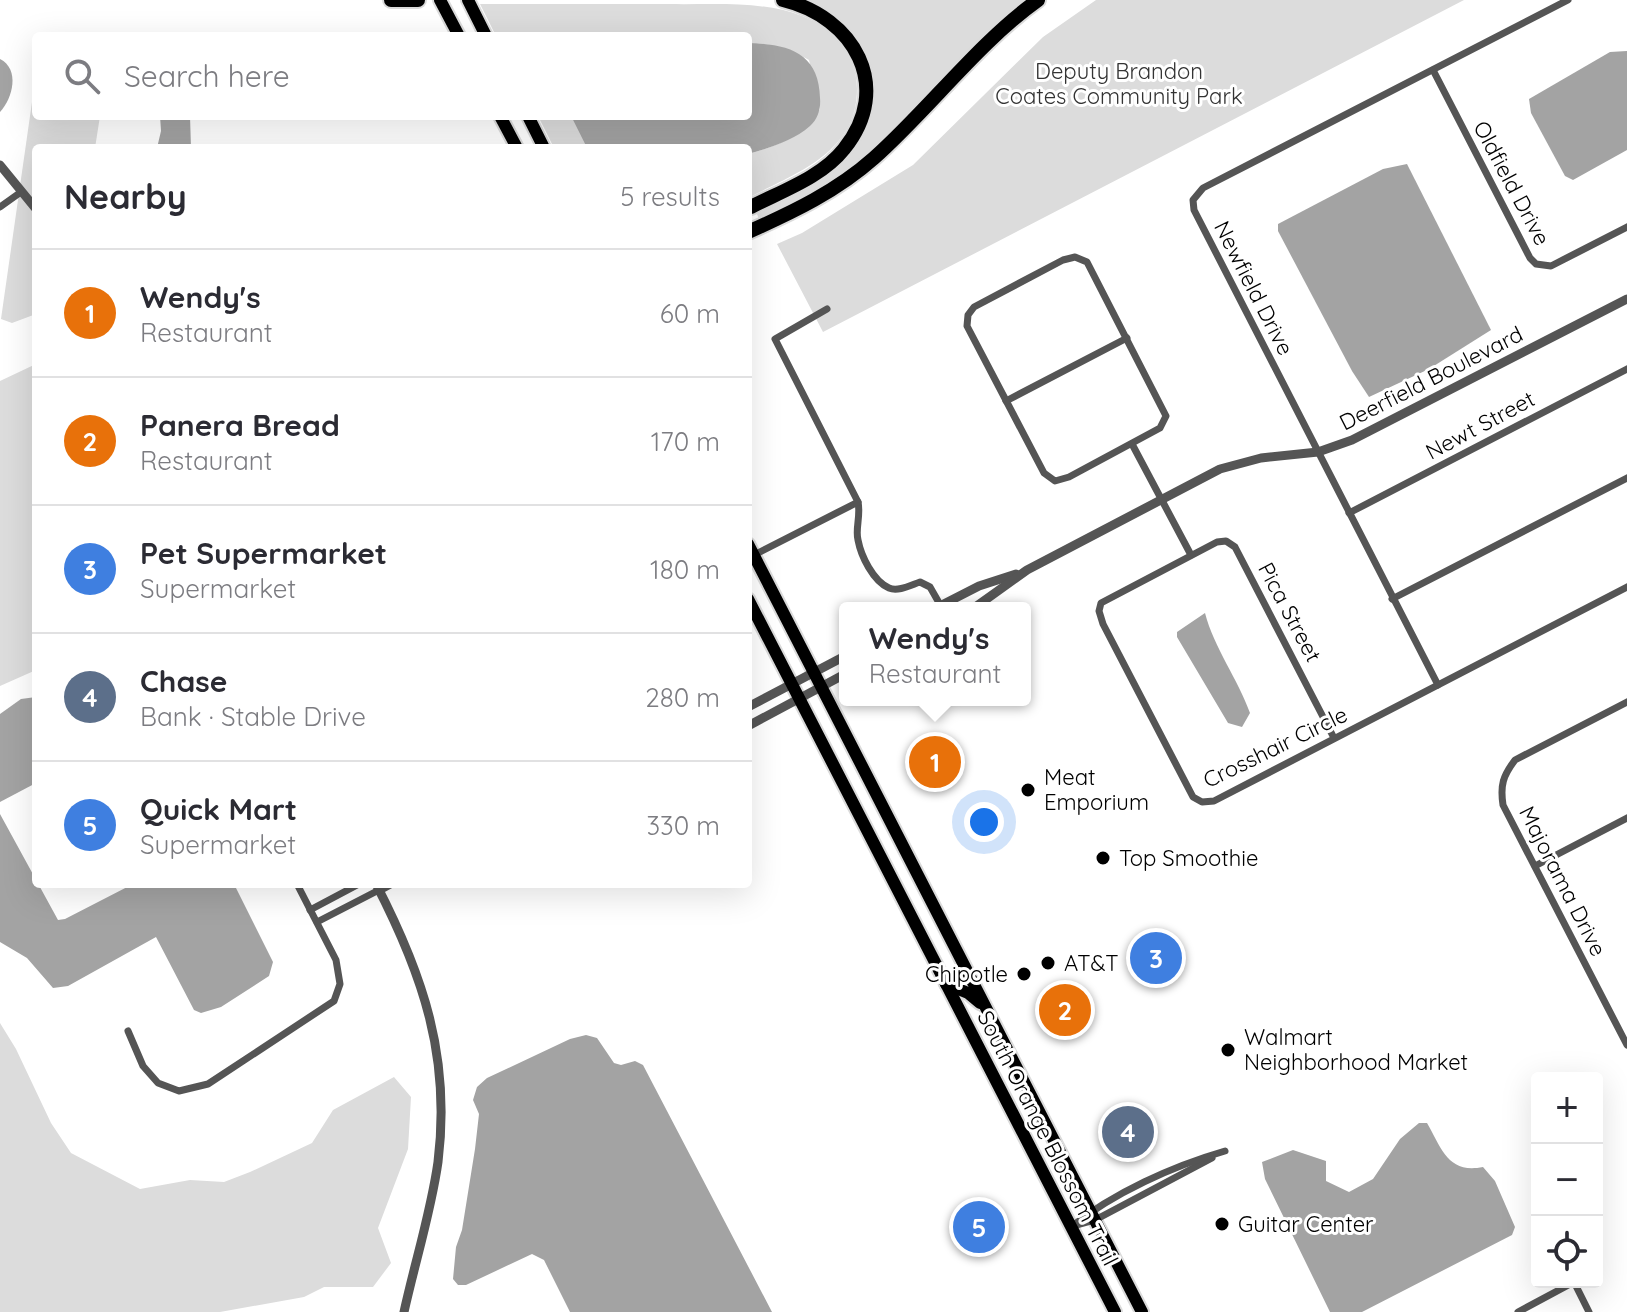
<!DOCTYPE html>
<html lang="en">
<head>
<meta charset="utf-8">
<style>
	body { margin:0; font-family:Quicksand,sans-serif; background:#f7f7f7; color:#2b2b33 }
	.controls { position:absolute; right:24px; bottom:24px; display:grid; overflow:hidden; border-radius:8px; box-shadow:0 8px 32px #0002 }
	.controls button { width:72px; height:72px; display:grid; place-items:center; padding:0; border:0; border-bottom:2px solid #e1e1e2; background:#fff; color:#2b2b33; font:40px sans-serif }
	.you { position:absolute; left:984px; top:822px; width:28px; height:28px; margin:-20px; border:6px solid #fff; border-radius:50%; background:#1a73e8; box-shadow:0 0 0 12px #1a73e833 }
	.badge { display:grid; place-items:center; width:52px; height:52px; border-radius:50%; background:#000; color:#fff; font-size:26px; font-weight:700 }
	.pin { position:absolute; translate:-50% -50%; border:4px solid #fff; box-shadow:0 2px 8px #0006 }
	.popup { position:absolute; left:839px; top:602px; width:192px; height:104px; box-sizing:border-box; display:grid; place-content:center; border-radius:8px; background:#fff; filter:drop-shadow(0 2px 6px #0005); font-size:26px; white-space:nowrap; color:#7c7c81 }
	.popup b { font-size:30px; color:#2b2b33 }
	.popup::after { content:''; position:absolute; left:50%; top:100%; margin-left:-16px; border:16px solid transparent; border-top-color:#fff }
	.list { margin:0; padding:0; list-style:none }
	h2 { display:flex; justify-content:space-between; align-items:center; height:104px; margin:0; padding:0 32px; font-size:34px }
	h2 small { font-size:26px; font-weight:400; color:#7c7c81 }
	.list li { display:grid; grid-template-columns:52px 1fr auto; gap:24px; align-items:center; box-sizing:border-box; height:128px; padding:0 32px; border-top:2px solid #e1e1e2 }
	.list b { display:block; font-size:30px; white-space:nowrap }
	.list p { margin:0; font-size:26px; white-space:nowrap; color:#7c7c81 }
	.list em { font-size:26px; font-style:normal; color:#7c7c81 }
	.icon { flex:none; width:44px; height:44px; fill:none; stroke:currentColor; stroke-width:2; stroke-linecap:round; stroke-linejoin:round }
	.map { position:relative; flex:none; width:1627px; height:1312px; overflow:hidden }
	.search { position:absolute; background:#fff; box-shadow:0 8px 32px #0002; left:32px; top:32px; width:720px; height:88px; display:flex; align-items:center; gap:20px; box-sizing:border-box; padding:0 28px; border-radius:8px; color:#7c7c81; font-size:30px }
	.panel { position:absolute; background:#fff; box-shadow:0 8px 32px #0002; left:32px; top:144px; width:720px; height:744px; border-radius:8px }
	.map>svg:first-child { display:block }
	.green { fill:#dcdcdc }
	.water { fill:#a3a3a3 }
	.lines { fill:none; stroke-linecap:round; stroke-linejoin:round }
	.primary-casing { stroke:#dbdbdb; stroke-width:16 }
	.motorway-casing { stroke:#dbdbdb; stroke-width:18 }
	.minor { stroke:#555; stroke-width:7 }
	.tertiary { stroke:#555; stroke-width:9 }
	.primary { stroke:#000; stroke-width:12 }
	.motorway { stroke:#000; stroke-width:14 }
	.poi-dot { fill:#000; stroke:#fff; stroke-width:3 }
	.labels { text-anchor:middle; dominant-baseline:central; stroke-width:6; stroke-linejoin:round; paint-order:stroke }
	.park-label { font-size:22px; fill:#333; stroke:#fff }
	.street-label { font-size:22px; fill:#000; stroke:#fff }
	.poi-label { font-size:22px; fill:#000; stroke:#fff; text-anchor:start }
</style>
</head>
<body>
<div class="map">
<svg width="1627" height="1312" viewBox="0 0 1627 1312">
	<rect width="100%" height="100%" fill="#fff"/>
	<g class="green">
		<path d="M806,0H1032L879,148L841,180L760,222L757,214C785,198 819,185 842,162C896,111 872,27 806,0Z"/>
		<path d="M1096,0H1464L823,332L777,244L802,233L913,165L1043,37Z"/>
		<path d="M480,4C543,4 606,4 669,4C712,5 761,0 802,16C833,28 857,55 857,89C857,153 796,173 748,198V154C777,146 805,136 820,109L809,60C789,49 771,43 748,43V36H496Z"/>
		<path d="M36,74V116H100L95,148H36V314L12,323L1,319Z"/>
		<path d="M538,116H571L587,148H554Z"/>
		<path d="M36,364V670L0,686V381Z"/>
		<path d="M0,1023L16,1049L51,1123L71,1153L140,1189L190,1180L224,1182L250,1172L312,1143L333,1110L394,1077L411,1097L408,1149L378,1228L391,1263L373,1287H324L304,1297L220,1312H0Z"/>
	</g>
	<g class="water">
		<path d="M748,43C789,44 819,53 820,98C821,108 818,119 810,126C793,141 769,148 748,154V148H587L571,116H748Z"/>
		<path d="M1627,51V150L1573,180L1565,176L1531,113L1529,99L1610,52Z"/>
		<path d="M0,59C20,69 13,98 0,112Z"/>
		<path d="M160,116H190L191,148H157L161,131Z"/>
		<path d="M1407,164L1491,330L1429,369L1369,397L1352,371L1278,231V224L1383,169Z"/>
		<path d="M1205,613C1214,648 1238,679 1250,713L1242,727L1228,723L1177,637V632Z"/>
		<path d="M36,697V783L0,802V714L21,699Z"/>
		<path d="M0,814L58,920L65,919L133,884H234L273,962L269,976L221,1007L201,1013L194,1010L156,937L68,986L53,988L27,958L0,942Z"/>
		<path d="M586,1035L597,1038L614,1063L621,1065L635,1061L643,1065L772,1312H570L544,1260L532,1254L466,1285H458L453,1279L456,1247L462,1230L475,1149L479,1114L473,1100L477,1087L487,1078L570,1039Z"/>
		<path d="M1419,1123H1427C1442,1149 1448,1174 1483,1167L1495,1181L1515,1227L1512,1235L1362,1312H1330L1265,1179L1262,1162L1293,1150L1326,1161V1181L1349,1192L1373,1179L1400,1139Z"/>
	</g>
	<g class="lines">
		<g class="primary-casing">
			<g id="primary">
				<path d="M440,0L459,36"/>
				<path d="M468,0L486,36"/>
				<path d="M500,116L517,148"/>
				<path d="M528,116L544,148"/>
				<path d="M748,544L1142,1312"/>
				<path d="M748,599L1115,1312"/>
				<path d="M946,984L968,993L980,1003"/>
			</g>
		</g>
		<g class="motorway-casing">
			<g id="motorway">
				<path d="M391,0H418"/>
				<path d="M751,207C782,191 822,177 844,149C894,87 854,17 783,0"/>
				<path d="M748,232C793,212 837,191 874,158C929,109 979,42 1038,0"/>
			</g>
		</g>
		<g class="minor">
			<path d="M1433,70L1530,258L1536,264L1551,266L1627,227"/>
			<path d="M0,207L21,192"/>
			<path d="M1075,257L1087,262L1166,416L1160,428L1069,477L1055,481L1044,473L967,326L968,315L974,307L1063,260Z"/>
			<path d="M827,309L775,339L858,502C861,516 855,529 858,540C861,556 873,581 889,588C898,592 911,585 920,582L930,587L942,608"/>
			<path d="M1006,401L1127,338"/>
			<path d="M1132,444L1191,555"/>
			<path d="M1349,513L1627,369"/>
			<path d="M754,555L858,502"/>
			<path d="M1392,599L1627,478"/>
			<path d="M1438,685L1194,210L1193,200L1203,188L1568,0"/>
			<path d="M1627,702L1515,760C1503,776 1500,785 1503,805L1627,1045"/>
			<path d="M1334,738L1235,547L1226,541L1217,542L1101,603L1099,611L1103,624L1193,797L1202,802L1214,801L1627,587"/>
			<path d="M1535,866L1627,818"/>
			<path d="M310,910L359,884"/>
			<path d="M317,922L379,890"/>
			<path d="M128,1031L143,1066L158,1083L179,1091L208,1084L334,1001L340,984L336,960L297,884"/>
			<path d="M1077,1225L1095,1220L1212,1158"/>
			<path d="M1071,1227C1113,1193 1173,1166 1225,1151"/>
			<path d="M1574,1282L1589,1312"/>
			<path d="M1518,1312L1574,1282"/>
		</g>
		<g class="tertiary">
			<path d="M0,165L36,209"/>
			<path d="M936,608L979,586L1016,574"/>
			<path d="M974,608L1027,570L1220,469L1261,458L1318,452L1352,440L1627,299"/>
			<path d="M748,707L845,656"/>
			<path d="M748,726L845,674"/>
			<path d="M376,884C423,975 451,1057 438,1162C431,1212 415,1262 404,1312"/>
			<path d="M379,890L390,884"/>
		</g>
		<use href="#primary" class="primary"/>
		<use href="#motorway" class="motorway"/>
	</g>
	<g class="poi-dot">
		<circle cx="1028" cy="790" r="8"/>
		<circle cx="1103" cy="858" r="8"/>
		<circle cx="1048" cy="963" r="8"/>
		<circle cx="1024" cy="974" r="8"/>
		<circle cx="1228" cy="1050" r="8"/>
		<circle cx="1222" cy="1224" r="8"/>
	</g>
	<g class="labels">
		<g class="park-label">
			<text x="1119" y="71">Deputy Brandon<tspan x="1119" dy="25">Coates Community Park</tspan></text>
		</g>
		<g class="street-label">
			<text transform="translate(1512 183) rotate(62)">Oldfield Drive</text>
			<text transform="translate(1254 288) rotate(63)">Newfield Drive</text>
			<text transform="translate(1431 378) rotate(-27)">Deerfield Boulevard</text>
			<text transform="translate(1480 425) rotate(-28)">Newt Street</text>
			<text transform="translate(1290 612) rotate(62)">Pica Street</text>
			<text transform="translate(1275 747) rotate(-26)">Crosshair Circle</text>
			<text transform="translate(1563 881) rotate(63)">Majorama Drive</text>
			<text transform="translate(1048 1138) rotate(63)">South Orange Blossom Trail</text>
		</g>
		<g class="poi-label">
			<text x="1044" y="777">Meat<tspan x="1044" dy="25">Emporium</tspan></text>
			<text x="1119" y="858">Top Smoothie</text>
			<text x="1064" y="963">AT&amp;T</text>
			<text x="1008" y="974" text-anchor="end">Chipotle</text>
			<text x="1244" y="1037">Walmart<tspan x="1244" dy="25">Neighborhood Market</tspan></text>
			<text x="1238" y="1224">Guitar Center</text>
		</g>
	</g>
</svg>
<div class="controls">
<button>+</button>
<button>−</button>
<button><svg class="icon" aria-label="locate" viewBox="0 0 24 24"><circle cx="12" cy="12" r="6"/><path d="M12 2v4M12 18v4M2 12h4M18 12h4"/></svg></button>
</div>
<div class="you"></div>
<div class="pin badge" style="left:935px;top:762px;background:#e8710a">1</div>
<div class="popup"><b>Wendy's</b>Restaurant</div>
<div class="pin badge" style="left:1065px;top:1010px;background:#e8710a">2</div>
<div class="pin badge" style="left:1156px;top:958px;background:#3f7fe0">3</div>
<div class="pin badge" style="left:1128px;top:1132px;background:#5c6f8a">4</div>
<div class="pin badge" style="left:979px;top:1227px;background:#3f7fe0">5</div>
<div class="search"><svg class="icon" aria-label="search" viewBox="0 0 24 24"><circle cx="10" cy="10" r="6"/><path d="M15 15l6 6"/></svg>Search here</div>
<section class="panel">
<h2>Nearby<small>5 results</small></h2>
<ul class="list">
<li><span class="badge" style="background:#e8710a">1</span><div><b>Wendy's</b><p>Restaurant</p></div><em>60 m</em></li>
<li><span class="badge" style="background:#e8710a">2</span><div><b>Panera Bread</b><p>Restaurant</p></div><em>170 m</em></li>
<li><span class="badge" style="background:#3f7fe0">3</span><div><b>Pet Supermarket</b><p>Supermarket</p></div><em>180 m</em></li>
<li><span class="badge" style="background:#5c6f8a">4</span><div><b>Chase</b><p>Bank · Stable Drive</p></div><em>280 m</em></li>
<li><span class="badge" style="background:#3f7fe0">5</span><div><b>Quick Mart</b><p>Supermarket</p></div><em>330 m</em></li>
</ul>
</section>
</div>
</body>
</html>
